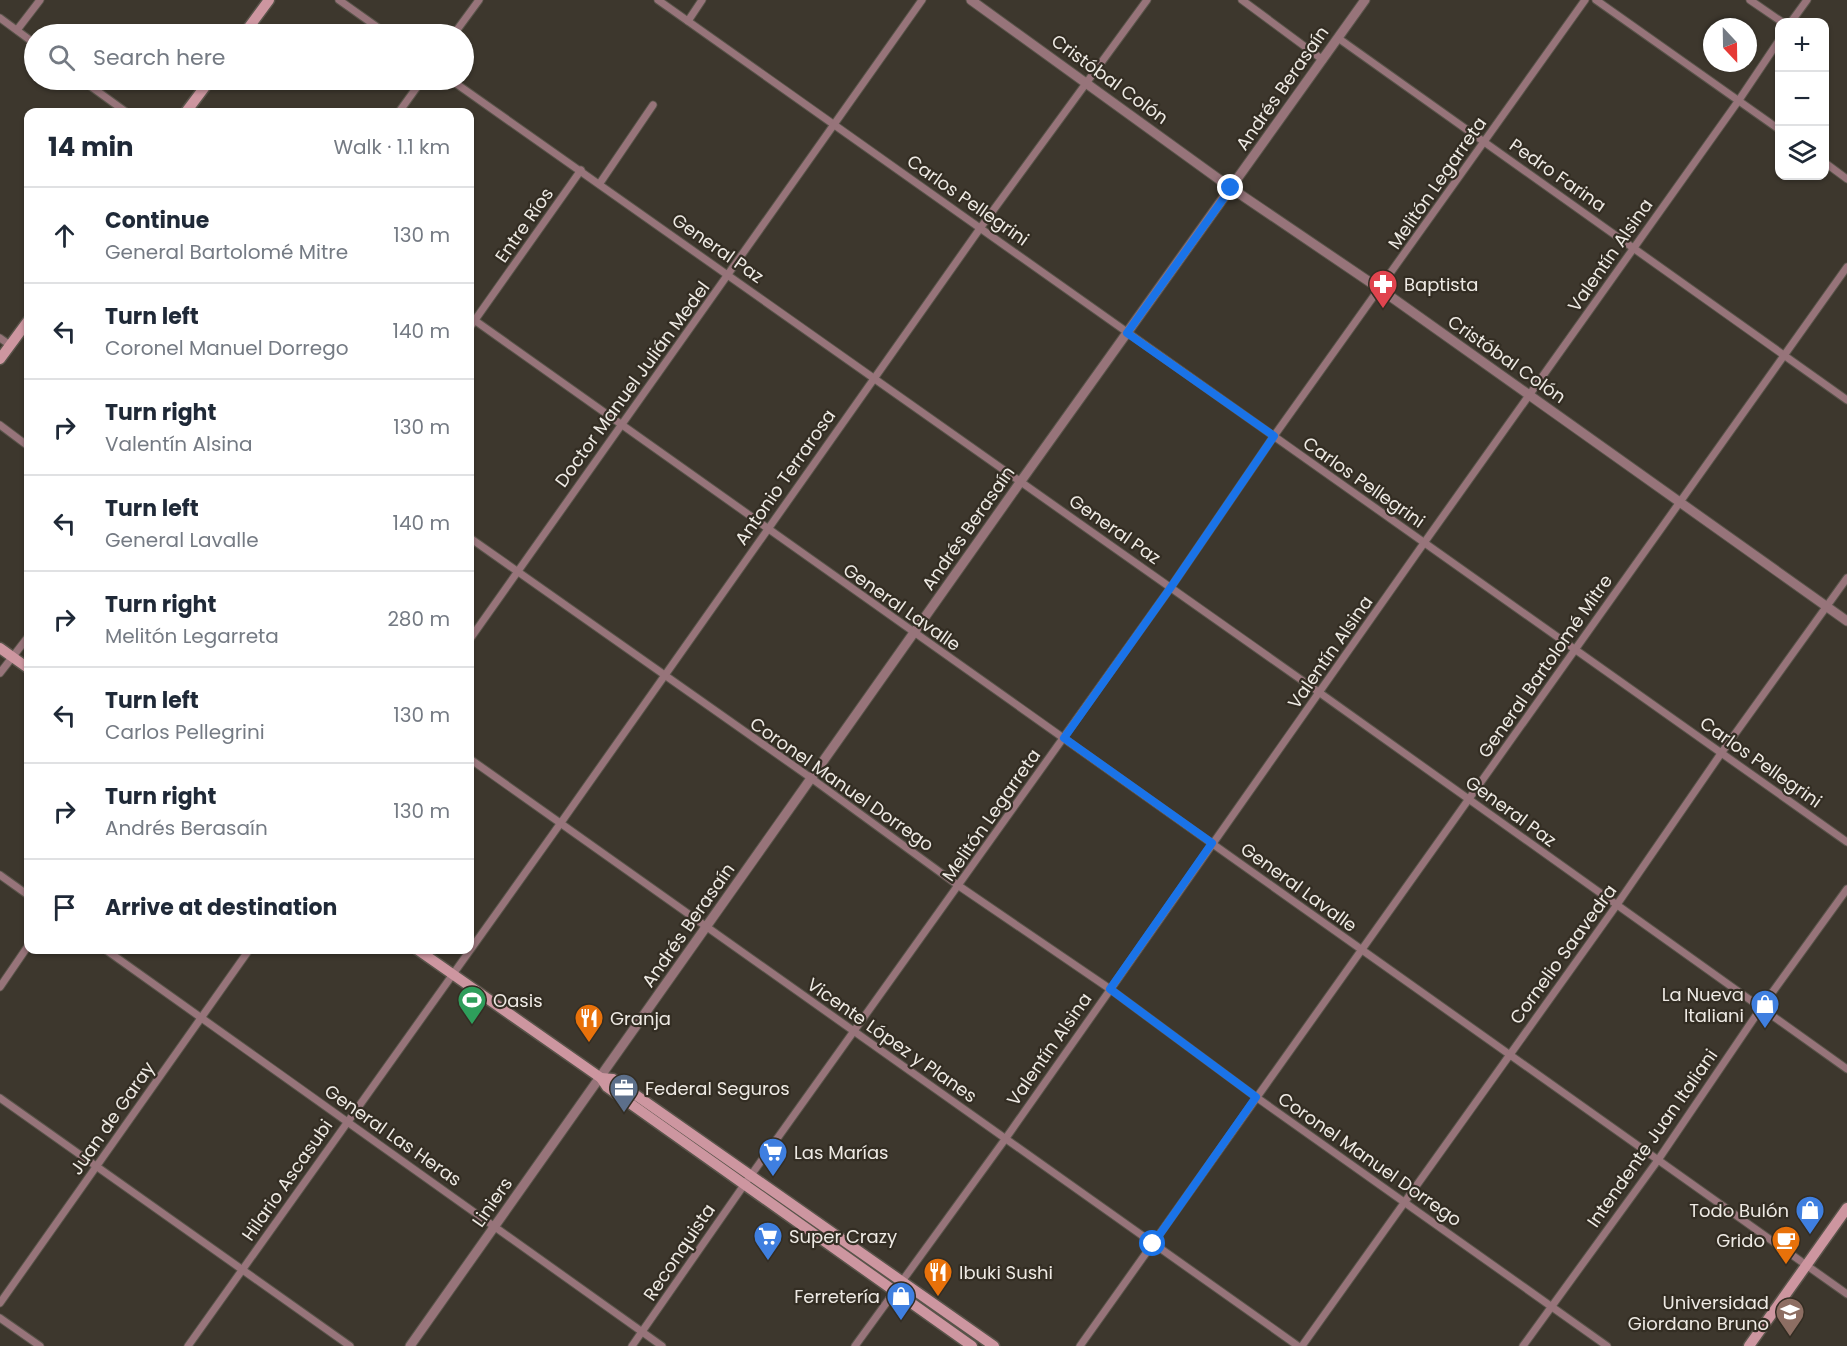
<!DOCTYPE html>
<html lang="en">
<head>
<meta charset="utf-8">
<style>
	body { margin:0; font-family:Poppins,sans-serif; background:#f2f2f3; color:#1f2937 }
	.controls { position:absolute; right:18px; top:18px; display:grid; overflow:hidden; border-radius:12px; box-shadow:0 2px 4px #0004 }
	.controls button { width:54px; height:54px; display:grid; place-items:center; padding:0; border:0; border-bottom:2px solid #e0e1e3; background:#fff; color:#1f2937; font:30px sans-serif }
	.compass { position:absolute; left:1703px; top:18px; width:54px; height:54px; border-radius:50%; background:#fff; box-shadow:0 2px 4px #0004; rotate:158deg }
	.stop { position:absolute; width:18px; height:18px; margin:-14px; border:4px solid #1a73e8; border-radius:50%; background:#fff }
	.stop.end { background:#1a73e8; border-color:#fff; box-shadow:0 2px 6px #0008 }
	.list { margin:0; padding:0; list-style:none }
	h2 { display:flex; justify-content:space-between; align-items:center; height:78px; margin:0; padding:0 24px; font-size:26px }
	h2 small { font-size:20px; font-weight:400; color:#747a83 }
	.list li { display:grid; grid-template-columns:39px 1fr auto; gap:18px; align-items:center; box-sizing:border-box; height:96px; padding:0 24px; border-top:2px solid #e0e1e3 }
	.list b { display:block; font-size:22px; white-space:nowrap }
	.list p { margin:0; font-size:20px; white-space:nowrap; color:#747a83 }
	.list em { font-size:20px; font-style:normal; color:#747a83 }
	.icon { flex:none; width:33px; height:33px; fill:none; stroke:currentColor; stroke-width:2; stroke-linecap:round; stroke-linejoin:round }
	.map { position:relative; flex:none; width:1847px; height:1346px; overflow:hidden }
	.search { position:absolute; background:#fff; box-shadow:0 2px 4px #0004; left:24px; top:24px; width:450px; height:66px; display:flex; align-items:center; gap:15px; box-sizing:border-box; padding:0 21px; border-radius:33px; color:#747a83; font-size:22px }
	.panel { position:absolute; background:#fff; box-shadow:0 2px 4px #0004; left:24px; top:108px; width:450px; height:846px; border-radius:12px }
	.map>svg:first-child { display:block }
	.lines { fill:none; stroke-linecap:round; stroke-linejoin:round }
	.minor-casing { stroke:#59544a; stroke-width:9 }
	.tertiary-casing { stroke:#59544a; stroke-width:11 }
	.secondary-casing { stroke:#59544a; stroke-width:13 }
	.minor { stroke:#97747a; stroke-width:7 }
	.tertiary { stroke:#97747a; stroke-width:9 }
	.secondary { stroke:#cd96a0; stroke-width:10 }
	.route { stroke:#1a73e8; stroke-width:8 }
	.labels { text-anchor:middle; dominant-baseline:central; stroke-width:4.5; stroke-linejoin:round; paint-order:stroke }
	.street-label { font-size:18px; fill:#eeeae4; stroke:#332d23 }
	.poi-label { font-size:18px; fill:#eeeae4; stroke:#332d23; text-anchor:start }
</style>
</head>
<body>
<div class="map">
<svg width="1847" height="1346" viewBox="0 0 1847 1346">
	<rect width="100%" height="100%" fill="#3d372d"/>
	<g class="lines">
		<g class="minor-casing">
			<g id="minor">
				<path d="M339,0L387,34"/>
				<path d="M658,0L1847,842"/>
				<path d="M1242,0L1323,60"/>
				<path d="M1596,0L1780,130"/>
				<path d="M1750,0L1782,22"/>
				<path d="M0,18L34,43"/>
				<path d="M688,21L702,0"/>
				<path d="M1791,22L1807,0"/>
				<path d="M17,30L40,0"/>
				<path d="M454,34L479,0"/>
				<path d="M1338,38L1847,400"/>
				<path d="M82,80L126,112"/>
				<path d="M451,80L1320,693L1847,1069"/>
				<path d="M399,112L422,80"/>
				<path d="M1824,162L1847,179"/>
				<path d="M600,183L653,105"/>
				<path d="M470,317L1847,1294"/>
				<path d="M470,327L581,170"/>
				<path d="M0,338L10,345"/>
				<path d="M0,425L28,446"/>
				<path d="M470,538L811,778L959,886L1110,989L1256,1097L1607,1346"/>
				<path d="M470,639L922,0"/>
				<path d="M0,673L28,637"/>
				<path d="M470,759L1298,1346"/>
				<path d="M0,875L28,895"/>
				<path d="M106,950L662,1346"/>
				<path d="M0,987L28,946"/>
				<path d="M0,1098L350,1346"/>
				<path d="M0,1303L249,950"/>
				<path d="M0,1318L40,1346"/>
				<path d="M188,1346L560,824L981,227L1147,0"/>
				<path d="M632,1346L744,1185L1171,587L1274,436L1585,0"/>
				<path d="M855,1346L1006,1138L1424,543L1739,100L1780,39"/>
				<path d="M1080,1346L1847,267"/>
				<path d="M1302,1346L1616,906L1722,752L1847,578"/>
				<path d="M1523,1346L1658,1160L1761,1008L1847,889"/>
			</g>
		</g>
		<g class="tertiary-casing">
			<g id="tertiary">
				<path d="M971,0L1231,188L1380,289L1847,621"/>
				<path d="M410,1346L1021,481L1365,0"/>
			</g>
		</g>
		<g class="secondary-casing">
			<g id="secondary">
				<path d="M244,34L269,0"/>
				<path d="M186,112L210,80"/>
				<path d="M0,359L28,321"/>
				<path d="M0,648L28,668"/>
				<path d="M418,950L601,1078L607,1087L972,1346"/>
				<path d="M601,1078L613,1079L994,1346"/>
				<path d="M1749,1346L1847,1208"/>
			</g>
		</g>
		<use href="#minor" class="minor"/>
		<use href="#tertiary" class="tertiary"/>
		<use href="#secondary" class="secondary"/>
	</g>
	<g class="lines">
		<path class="route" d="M1153,1244L1256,1097L1110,989L1212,843L1064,738L1171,587L1274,436L1127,333L1231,188"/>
	</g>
	<defs>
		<g id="pharmacy-pin" transform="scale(1.5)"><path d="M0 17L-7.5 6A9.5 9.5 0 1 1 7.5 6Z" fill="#e0444e" stroke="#332d23"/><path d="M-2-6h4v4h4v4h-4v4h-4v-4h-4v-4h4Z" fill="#fff"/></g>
		<g id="stadium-pin" transform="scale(1.5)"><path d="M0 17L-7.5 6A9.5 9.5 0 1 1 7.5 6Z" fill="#2e9e5b" stroke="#332d23"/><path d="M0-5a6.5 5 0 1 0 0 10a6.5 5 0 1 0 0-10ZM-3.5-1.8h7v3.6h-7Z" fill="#fff"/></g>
		<g id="shop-pin" transform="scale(1.5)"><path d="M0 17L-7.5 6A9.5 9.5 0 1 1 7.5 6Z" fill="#3f7fe0" stroke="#332d23"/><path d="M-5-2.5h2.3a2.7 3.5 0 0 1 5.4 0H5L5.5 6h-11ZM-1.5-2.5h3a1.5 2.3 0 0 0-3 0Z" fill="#fff"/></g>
		<g id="restaurant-pin" transform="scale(1.5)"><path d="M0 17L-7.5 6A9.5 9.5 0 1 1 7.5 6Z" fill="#e8710a" stroke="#332d23"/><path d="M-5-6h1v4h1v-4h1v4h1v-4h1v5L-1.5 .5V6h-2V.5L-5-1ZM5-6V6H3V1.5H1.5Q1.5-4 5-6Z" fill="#fff"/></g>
		<g id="office-pin" transform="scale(1.5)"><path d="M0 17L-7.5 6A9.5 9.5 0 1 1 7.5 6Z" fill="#5c6f8a" stroke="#332d23"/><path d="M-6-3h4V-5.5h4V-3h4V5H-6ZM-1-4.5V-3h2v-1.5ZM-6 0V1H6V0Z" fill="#fff"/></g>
		<g id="supermarket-pin" transform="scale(1.5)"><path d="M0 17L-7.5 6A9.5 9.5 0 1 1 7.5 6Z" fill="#3f7fe0" stroke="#332d23"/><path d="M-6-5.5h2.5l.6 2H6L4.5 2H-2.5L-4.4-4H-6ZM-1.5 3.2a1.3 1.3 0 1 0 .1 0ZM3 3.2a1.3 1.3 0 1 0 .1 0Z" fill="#fff"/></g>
		<g id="cafe-pin" transform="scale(1.5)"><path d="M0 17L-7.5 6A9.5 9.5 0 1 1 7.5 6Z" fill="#e8710a" stroke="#332d23"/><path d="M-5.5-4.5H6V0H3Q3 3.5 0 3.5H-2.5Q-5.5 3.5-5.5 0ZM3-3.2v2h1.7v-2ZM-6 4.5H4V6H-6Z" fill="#fff"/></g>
		<g id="university-pin" transform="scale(1.5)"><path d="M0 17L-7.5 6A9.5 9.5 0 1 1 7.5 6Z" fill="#8d6e63" stroke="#332d23"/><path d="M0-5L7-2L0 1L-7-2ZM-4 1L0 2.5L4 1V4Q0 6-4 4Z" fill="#fff"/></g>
	</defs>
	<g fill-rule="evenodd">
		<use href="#pharmacy-pin" x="1383" y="284"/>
		<use href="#stadium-pin" x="472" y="1000"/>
		<use href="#shop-pin" x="1765" y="1004"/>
		<use href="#restaurant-pin" x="589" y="1018"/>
		<use href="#office-pin" x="624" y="1088"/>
		<use href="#supermarket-pin" x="773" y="1152"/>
		<use href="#shop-pin" x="1810" y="1210"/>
		<use href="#supermarket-pin" x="768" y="1236"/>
		<use href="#cafe-pin" x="1786" y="1240"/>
		<use href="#restaurant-pin" x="938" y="1272"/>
		<use href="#shop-pin" x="901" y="1296"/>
		<use href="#university-pin" x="1790" y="1312"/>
	</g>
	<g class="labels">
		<g class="street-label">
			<text transform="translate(1110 79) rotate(36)">Cristóbal Colón</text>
			<text transform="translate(1282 88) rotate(-55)">Andrés Berasaín</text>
			<text transform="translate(1558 175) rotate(35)">Pedro Farina</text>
			<text transform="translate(1437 183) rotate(-55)">Melitón Legarreta</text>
			<text transform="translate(968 200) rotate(35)">Carlos Pellegrini</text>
			<text transform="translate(524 225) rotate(-55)">Entre Ríos</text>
			<text transform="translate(718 248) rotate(35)">General Paz</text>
			<text transform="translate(1610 255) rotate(-55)">Valentín Alsina</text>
			<text transform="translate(1507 359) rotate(35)">Cristóbal Colón</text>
			<text transform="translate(632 384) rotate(-54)">Doctor Manuel Julián Medel</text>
			<text transform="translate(785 477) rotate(-55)">Antonio Terrarosa</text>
			<text transform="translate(1364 482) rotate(35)">Carlos Pellegrini</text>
			<text transform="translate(968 528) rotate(-55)">Andrés Berasaín</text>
			<text transform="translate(1115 529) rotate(35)">General Paz</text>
			<text transform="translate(902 607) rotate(35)">General Lavalle</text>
			<text transform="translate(1330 652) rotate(-55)">Valentín Alsina</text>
			<text transform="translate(1545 666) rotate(-55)">General Bartolomé Mitre</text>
			<text transform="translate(1761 762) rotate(35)">Carlos Pellegrini</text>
			<text transform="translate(842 784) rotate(35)">Coronel Manuel Dorrego</text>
			<text transform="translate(1511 811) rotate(36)">General Paz</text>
			<text transform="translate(991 815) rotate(-55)">Melitón Legarreta</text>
			<text transform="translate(1299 887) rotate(36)">General Lavalle</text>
			<text transform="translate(688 925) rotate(-55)">Andrés Berasaín</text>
			<text transform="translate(1563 954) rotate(-54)">Cornelio Saavedra</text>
			<text transform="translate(892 1040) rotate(35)">Vicente López y Planes</text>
			<text transform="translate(1049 1049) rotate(-55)">Valentín Alsina</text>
			<text transform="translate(112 1118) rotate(-55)">Juan de Garay</text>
			<text transform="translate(393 1135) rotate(35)">General Las Heras</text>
			<text transform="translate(1652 1138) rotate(-55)">Intendente Juan Italiani</text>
			<text transform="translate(1370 1159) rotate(35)">Coronel Manuel Dorrego</text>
			<text transform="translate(287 1180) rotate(-55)">Hilario Ascasubi</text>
			<text transform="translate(492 1202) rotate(-55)">Liniers</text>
			<text transform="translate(679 1252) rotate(-56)">Reconquista</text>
		</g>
		<g class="poi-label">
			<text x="1404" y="284">Baptista</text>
			<text x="1744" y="994" text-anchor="end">La Nueva<tspan x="1744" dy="21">Italiani</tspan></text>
			<text x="493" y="1000">Oasis</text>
			<text x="610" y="1018">Granja</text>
			<text x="645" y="1088">Federal Seguros</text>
			<text x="794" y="1152">Las Marías</text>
			<text x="1789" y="1210" text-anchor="end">Todo Bulón</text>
			<text x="789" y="1236">Super Crazy</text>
			<text x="1765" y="1240" text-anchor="end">Grido</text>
			<text x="959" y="1272">Ibuki Sushi</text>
			<text x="880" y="1296" text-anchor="end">Ferretería</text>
			<text x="1769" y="1302" text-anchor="end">Universidad<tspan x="1769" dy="21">Giordano Bruno</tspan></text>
		</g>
	</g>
</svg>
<div class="controls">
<button>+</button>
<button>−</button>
<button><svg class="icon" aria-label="layers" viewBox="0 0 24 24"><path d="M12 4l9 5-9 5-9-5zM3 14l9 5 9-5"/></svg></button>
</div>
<svg class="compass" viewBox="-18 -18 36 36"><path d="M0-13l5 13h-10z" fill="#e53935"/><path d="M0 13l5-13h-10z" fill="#747a83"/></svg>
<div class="stop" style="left:1153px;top:1244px"></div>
<div class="stop end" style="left:1231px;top:188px"></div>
<div class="search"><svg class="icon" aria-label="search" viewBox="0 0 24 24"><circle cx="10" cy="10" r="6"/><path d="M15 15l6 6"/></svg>Search here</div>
<section class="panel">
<h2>14 min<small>Walk · 1.1 km</small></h2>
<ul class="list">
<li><svg class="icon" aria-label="ahead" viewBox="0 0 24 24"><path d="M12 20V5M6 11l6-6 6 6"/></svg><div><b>Continue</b><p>General Bartolomé Mitre</p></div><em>130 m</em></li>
<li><svg class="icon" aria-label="left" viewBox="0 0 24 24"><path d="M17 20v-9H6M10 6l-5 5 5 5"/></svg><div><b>Turn left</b><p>Coronel Manuel Dorrego</p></div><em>140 m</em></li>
<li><svg class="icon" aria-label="right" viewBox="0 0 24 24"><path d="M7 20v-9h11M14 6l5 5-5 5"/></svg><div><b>Turn right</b><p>Valentín Alsina</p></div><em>130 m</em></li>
<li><svg class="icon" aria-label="left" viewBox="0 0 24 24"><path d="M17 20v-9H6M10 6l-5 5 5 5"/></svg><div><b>Turn left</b><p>General Lavalle</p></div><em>140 m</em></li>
<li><svg class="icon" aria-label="right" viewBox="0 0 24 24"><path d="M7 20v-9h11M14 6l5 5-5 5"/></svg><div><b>Turn right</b><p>Melitón Legarreta</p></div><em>280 m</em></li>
<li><svg class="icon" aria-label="left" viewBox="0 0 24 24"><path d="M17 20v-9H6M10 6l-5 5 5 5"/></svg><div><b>Turn left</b><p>Carlos Pellegrini</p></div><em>130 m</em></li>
<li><svg class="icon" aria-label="right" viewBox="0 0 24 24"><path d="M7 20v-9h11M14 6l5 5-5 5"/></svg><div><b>Turn right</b><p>Andrés Berasaín</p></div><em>130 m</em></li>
<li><svg class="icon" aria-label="arrive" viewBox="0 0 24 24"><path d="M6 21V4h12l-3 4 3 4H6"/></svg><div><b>Arrive at destination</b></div></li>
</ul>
</section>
</div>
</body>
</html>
